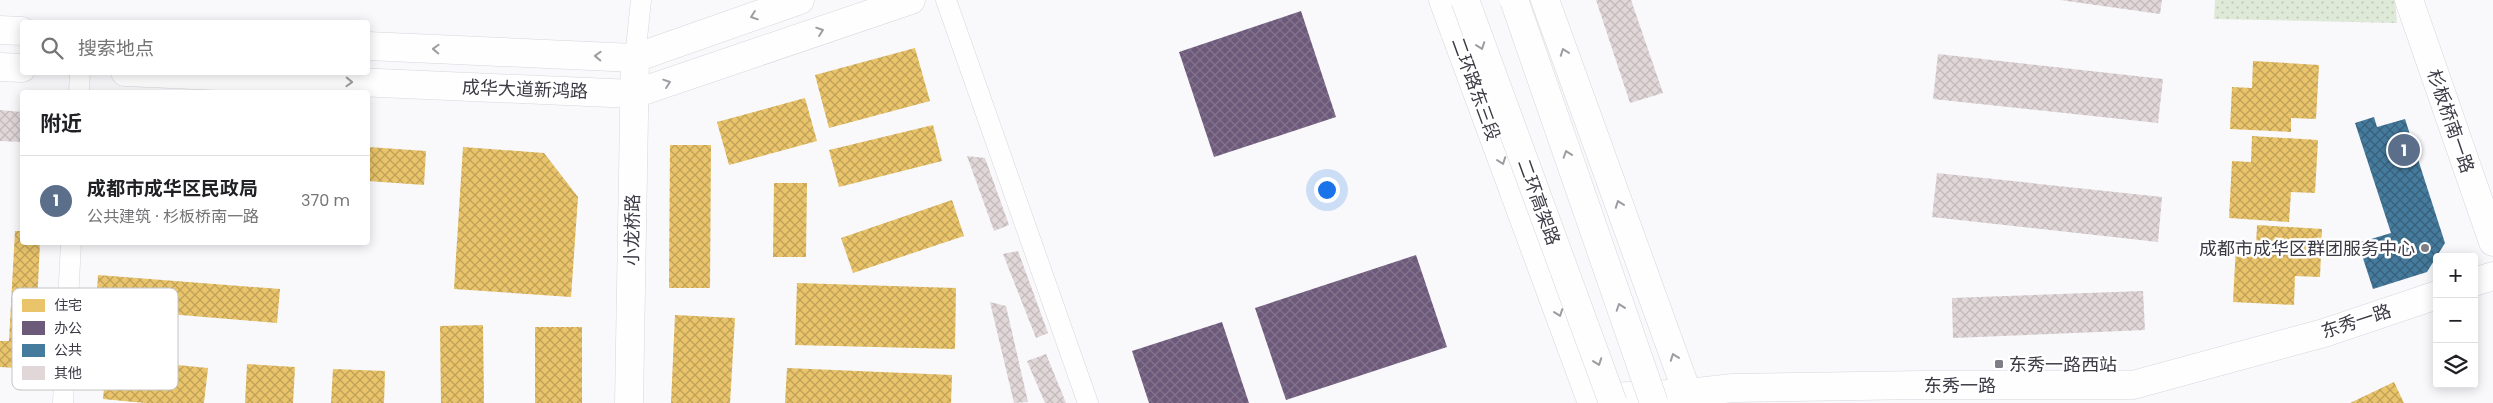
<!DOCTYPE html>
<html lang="zh">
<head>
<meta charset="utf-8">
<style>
	body { margin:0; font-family:Poppins,"Noto Sans SC",sans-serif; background:#f6f6f6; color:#202124 }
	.controls { position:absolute; right:15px; bottom:15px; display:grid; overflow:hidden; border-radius:5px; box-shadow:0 2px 12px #0003 }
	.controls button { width:45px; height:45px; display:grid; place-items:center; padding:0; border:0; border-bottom:1px solid #e0e0e0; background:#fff; color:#202124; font:25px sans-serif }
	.you { position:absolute; left:1326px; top:189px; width:18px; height:18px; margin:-12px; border:4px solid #fff; border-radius:50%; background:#1a73e8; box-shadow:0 0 0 8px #1a73e833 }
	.badge { display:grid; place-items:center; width:32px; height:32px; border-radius:50%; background:#ea580c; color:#fff; font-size:16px; font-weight:700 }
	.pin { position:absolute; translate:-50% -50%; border:2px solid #fff; box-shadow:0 1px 5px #0006 }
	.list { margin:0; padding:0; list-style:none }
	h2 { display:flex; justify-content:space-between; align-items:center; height:65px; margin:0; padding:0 20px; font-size:21px }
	h2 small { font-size:16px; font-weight:400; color:#757577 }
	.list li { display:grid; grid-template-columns:32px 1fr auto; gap:15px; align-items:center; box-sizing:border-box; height:90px; padding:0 20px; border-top:1px solid #e0e0e0 }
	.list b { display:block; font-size:19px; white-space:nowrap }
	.list p { margin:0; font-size:16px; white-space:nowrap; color:#757577 }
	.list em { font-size:16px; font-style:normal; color:#757577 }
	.icon { flex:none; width:28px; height:28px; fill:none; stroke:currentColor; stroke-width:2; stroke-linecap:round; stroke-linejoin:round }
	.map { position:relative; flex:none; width:2493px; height:403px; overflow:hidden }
	.search { position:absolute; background:#fff; box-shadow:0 2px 12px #0003; left:20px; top:20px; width:350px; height:55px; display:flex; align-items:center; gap:12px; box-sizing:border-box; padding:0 18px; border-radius:5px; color:#757577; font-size:19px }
	.panel { position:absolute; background:#fff; box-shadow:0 2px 12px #0003; left:20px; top:90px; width:350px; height:155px; border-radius:5px }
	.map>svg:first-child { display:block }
	.park { fill:url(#park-dots) }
	.homes { fill:url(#homes-cross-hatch) }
	.offices { fill:url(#offices-cross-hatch) }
	.public { fill:url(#public-cross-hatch) }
	.building { fill:url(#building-cross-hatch) }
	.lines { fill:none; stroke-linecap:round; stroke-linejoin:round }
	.street-casing { stroke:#d7d6dd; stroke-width:21 }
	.secondary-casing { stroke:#d7d6dd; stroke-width:29 }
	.primary-casing { stroke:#d7d6dd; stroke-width:29 }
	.street { stroke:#fefefe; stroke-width:20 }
	.secondary { stroke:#fefefe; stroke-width:28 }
	.primary { stroke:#fefefe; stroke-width:28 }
	.highway-bridge-casing { stroke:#d7d6dd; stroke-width:29; stroke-linecap:butt }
	.highway-bridge { stroke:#fefefe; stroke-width:28 }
	.oneway { stroke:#9d9ca1 }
	.poi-dot { fill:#7e7c84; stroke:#fff; stroke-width:2 }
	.labels { text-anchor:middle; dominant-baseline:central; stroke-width:5; stroke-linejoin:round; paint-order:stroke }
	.street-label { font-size:18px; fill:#3c3a44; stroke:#fff }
	.poi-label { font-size:18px; fill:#3c3a44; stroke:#fff; text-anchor:end }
	.key { fill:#fff; stroke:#c4c4c7; stroke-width:1 }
	.key-label { font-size:14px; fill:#3c3a44 }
</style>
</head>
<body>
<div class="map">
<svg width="2493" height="403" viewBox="0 0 2493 403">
	<defs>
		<pattern id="park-dots" width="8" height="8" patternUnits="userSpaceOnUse" patternTransform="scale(1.25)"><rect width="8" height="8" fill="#dfe9d7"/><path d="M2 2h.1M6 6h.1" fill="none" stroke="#c0c9ba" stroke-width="1.8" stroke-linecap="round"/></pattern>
		<pattern id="homes-cross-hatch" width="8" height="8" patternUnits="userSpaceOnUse" patternTransform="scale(1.25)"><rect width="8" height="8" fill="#e9c46a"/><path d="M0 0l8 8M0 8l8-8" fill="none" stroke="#bea059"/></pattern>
		<pattern id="offices-cross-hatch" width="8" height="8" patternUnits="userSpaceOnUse" patternTransform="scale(1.25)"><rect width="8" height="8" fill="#6d597a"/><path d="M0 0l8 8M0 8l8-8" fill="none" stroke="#83748d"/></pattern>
		<pattern id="public-cross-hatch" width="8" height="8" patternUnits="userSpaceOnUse" patternTransform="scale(1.25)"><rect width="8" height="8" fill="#457b9d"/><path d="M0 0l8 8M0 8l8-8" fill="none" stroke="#38607b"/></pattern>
		<pattern id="building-cross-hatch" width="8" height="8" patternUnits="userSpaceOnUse" patternTransform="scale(1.25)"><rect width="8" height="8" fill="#e1d7d8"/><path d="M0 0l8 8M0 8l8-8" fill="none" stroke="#c2b9bb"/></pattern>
	</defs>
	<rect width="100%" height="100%" fill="#f9f8fb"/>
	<path class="park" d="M2215,0H2395L2397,23L2214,19Z"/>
	<g class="homes">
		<path d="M915,48L930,101L829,128L815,75Z"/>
		<path d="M2253,61L2319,65L2316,119L2291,118V132L2230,129L2232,87L2252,88Z"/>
		<path d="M805,98L817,141L729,165L717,122Z"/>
		<path d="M933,125L942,161L839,187L829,150Z"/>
		<path d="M2252,136L2318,140L2315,193L2291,192L2289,222L2229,218L2232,161L2251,162Z"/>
		<path d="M670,145H711L710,288H669Z"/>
		<path d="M368,147L426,151L424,185L368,181Z"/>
		<path d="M463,147L544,153L578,197L571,297L454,289Z"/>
		<path d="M774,183H807L806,257H773Z"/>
		<path d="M952,200L964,236L853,273L841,238Z"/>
		<path d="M2257,225L2322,229L2320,277L2295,276L2294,305L2233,302L2236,245L2256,246Z"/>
		<path d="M15,231H22V242H40L34,369L0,367V341H9Z"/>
		<path d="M98,275L280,289L277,323L96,308Z"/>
		<path d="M797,283L956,288L955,349L795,345Z"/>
		<path d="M675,315L735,318L730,403H671Z"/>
		<path d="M483,325L484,403H441L440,326Z"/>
		<rect x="535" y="327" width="47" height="76"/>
		<path d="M107,358L208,368L204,403H145L103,399Z"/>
		<path d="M247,364L295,367L293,403H245Z"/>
		<path d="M787,368L952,375L951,403H785Z"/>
		<path d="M333,369L385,371L384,403H331Z"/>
		<path d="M2394,382L2404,403H2350Z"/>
	</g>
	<g class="offices">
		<path d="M1301,11L1336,117L1214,157L1179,52Z"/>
		<path d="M1416,255L1447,347L1286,400L1255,308Z"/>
		<path d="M1222,322L1249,403H1149L1132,351Z"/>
	</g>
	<path class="public" d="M2374,117L2377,127L2405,119L2445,243L2427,272L2373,289L2358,243L2391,233L2355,123Z"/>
	<g class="building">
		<path d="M1596,0H1631L1663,93L1630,103Z"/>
		<path d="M2060,0H2162L2160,14Z"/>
		<path d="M1938,54L2163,79L2158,123L1933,99Z"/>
		<path d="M0,110L22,112V142L0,141Z"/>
		<path d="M967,156L985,158L1009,225L994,231Z"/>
		<path d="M1937,173L2162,197L2158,242L1932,217Z"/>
		<path d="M1018,251L1048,333L1036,338L1003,254Z"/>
		<path d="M2143,291L2145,330L1953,338L1952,298Z"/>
		<path d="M990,302L1006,306L1028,402L1014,403Z"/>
		<path d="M1046,354L1066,403H1045L1027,361Z"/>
	</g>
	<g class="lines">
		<g class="street-casing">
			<g id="street">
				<path d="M946,0L1088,403"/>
				<path d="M635,58L641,0"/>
				<path d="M79,92L80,72"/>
				<path d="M63,403L71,242"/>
			</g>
		</g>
		<g class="secondary-casing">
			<g id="secondary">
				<path d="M1443,0L1592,403"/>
				<path d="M1545,0L1691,403"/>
				<path d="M2409,0L2493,242"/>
				<path d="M2474,282L2493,276"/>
				<path d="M1591,398L1688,393L1733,388L1923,385H2133L2324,333L2437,295"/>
				<path d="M629,403L635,58"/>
			</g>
		</g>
		<g class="primary-casing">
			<g id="primary">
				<path d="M0,30L22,31"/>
				<path d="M368,46L635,58L800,0"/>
				<path d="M0,67L22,68"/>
				<path d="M125,72L634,94L911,0"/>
			</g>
		</g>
		<use href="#street" class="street"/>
		<use href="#secondary" class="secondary"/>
		<use href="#primary" class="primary"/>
		<g class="highway-bridge-casing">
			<g id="highway-bridge">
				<path d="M1465,0L1613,403"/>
				<path d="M1514,0L1654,403"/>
			</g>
		</g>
		<use href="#highway-bridge" class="highway-bridge"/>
	</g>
	<defs><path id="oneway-chevron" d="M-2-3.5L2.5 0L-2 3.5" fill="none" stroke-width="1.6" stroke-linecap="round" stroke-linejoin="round" transform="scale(1.25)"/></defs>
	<g class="oneway">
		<use href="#oneway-chevron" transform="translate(754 16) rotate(161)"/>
		<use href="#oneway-chevron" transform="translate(820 31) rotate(-19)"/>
		<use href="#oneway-chevron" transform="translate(1481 46) rotate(70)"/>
		<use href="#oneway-chevron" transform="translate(436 49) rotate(-178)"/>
		<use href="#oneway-chevron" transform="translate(1564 52) rotate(-110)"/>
		<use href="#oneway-chevron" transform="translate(598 56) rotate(-178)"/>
		<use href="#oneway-chevron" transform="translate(349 82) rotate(2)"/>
		<use href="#oneway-chevron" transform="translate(667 83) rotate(-19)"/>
		<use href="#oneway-chevron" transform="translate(1567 154) rotate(-109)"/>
		<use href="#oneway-chevron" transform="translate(1502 161) rotate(70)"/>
		<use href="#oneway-chevron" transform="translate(1619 204) rotate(-110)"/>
		<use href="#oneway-chevron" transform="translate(1620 307) rotate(-109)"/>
		<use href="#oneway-chevron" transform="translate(1559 313) rotate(70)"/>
		<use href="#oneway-chevron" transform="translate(1674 357) rotate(-110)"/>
		<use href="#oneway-chevron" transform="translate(1598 362) rotate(70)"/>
	</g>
	<g class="poi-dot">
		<circle cx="2425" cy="248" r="5"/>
		<rect x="1994" y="359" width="10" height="10" rx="2.5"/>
	</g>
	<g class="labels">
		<g class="street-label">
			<text transform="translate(525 89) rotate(2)">成华大道新鸿路</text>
			<text transform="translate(1476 89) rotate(70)">二环路东三段</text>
			<text transform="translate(2451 121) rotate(71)">杉板桥南一路</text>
			<text transform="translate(1539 202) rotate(70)">二环高架路</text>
			<text transform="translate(632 230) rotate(-89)">小龙桥路</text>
			<text transform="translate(2356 321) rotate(-18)">东秀一路</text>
			<text x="1960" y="385">东秀一路</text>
		</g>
		<g class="poi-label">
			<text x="2415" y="248">成都市成华区群团服务中心</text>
			<text x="2009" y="364" text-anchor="start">东秀一路西站</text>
		</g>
	</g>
	<rect x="12" y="288" width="166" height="102" rx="8" class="key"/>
	<rect x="22" y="299" width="23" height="13" fill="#e9c46a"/>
	<rect x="22" y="321" width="23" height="14" fill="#6d597a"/>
	<rect x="22" y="344" width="23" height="13" fill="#457b9d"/>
	<rect x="22" y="366" width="23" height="14" fill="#e1d7d8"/>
	<g class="key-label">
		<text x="54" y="310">住宅</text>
		<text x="54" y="333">办公</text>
		<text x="54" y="355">公共</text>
		<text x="54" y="378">其他</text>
	</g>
</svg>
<div class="controls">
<button>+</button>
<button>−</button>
<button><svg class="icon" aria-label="layers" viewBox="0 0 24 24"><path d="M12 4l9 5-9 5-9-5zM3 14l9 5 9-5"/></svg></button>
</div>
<div class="you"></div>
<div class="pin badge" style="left:2404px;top:150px;background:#5c6f8a">1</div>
<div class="search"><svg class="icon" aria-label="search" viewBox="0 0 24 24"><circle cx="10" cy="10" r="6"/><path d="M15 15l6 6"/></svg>搜索地点</div>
<section class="panel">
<h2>附近<small></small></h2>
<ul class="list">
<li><span class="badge" style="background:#5c6f8a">1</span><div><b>成都市成华区民政局</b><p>公共建筑 · 杉板桥南一路</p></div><em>370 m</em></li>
</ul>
</section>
</div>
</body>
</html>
